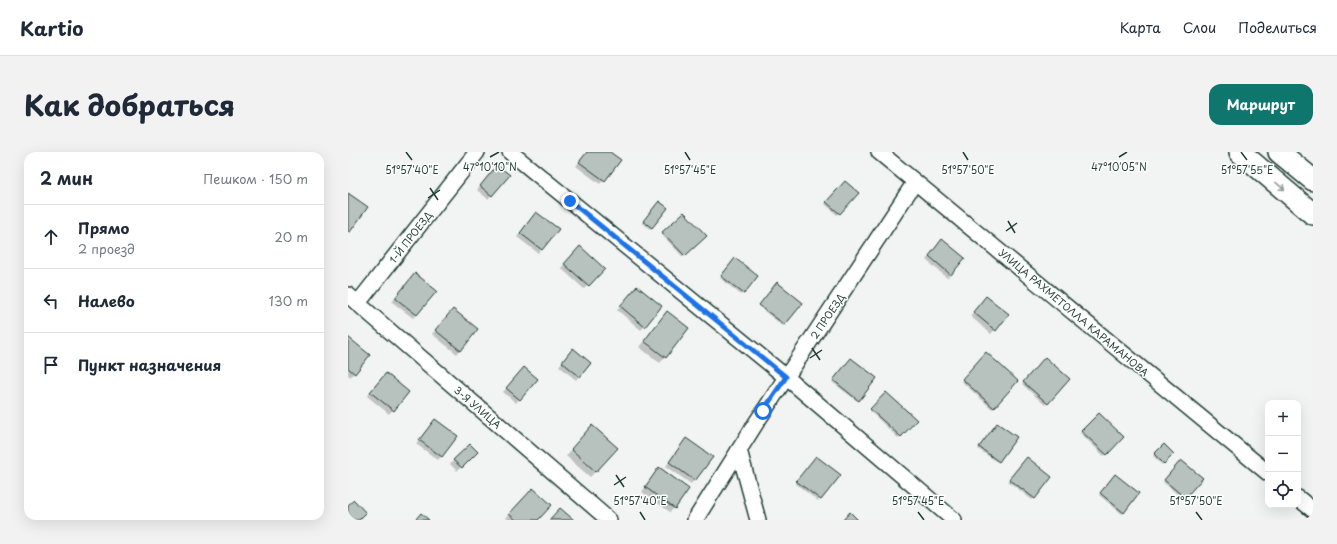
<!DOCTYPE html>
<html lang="ru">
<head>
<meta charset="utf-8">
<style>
	body { margin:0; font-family:"Playpen Sans",sans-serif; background:#f2f2f3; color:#1f2937 }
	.controls { position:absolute; right:12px; bottom:12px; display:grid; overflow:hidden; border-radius:8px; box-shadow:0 4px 16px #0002 }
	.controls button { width:36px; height:36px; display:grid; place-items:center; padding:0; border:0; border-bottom:1px solid #e0e1e3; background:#fff; color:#1f2937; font:20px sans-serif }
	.stop { position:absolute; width:12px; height:12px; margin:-9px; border:3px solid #1a73e8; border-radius:50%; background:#fff }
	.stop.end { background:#1a73e8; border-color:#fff; box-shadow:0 1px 4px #0008 }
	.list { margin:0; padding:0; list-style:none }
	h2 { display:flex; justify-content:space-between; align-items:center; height:52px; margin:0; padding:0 16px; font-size:17px }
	h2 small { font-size:13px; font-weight:400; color:#747a83 }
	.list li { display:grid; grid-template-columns:26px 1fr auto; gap:12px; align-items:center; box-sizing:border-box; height:64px; padding:0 16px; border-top:1px solid #e0e1e3 }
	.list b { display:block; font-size:15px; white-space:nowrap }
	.list p { margin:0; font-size:13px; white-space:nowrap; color:#747a83 }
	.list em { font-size:13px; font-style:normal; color:#747a83 }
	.icon { flex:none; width:22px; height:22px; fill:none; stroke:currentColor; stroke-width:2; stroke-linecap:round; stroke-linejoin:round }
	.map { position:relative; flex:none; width:965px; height:368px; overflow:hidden; border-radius:12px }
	header { display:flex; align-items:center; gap:24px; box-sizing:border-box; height:56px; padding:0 20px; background:#fff; border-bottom:1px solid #e0e1e3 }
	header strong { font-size:19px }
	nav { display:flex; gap:22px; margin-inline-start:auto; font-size:14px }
	.intro { display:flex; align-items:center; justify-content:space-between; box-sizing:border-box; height:96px; padding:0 24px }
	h1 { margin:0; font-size:28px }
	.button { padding:10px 18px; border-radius:12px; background:#0f766e; color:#fff; font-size:14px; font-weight:700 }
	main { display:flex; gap:24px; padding:0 24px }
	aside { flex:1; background:#fff; border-radius:12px; box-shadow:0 4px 16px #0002 }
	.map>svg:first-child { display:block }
	.shadow { fill:#0003 }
	.building { fill:#b7c1bd; stroke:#1f3d34 }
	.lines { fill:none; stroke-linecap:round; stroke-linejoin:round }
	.street-casing { stroke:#1f3d34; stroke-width:18 }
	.secondary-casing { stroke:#1f3d34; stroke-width:24 }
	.street { stroke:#fff; stroke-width:15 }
	.secondary { stroke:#fff; stroke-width:21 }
	.oneway { stroke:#8f9e9a }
	.route { stroke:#1a73e8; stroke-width:5 }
	.ticks { fill:none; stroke:#1f3d34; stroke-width:1.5 }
	.labels { text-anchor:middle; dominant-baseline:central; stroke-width:3; stroke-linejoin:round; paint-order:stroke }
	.street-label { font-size:10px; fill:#1f3d34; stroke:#fff }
	.ticks-label { font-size:10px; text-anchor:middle; fill:#1f3d34; stroke:#fff; stroke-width:3; stroke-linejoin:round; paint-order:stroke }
</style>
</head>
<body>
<header>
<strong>Kartio</strong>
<nav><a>Карта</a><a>Слои</a><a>Поделиться</a></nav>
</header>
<div class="intro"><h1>Как добраться</h1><a class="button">Маршрут</a></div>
<main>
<aside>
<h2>2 мин<small>Пешком · 150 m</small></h2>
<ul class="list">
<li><svg class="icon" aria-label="ahead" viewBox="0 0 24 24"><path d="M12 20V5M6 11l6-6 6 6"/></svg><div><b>Прямо</b><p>2 проезд</p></div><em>20 m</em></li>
<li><svg class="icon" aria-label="left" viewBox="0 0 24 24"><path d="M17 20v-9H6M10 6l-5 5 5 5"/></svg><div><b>Налево</b></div><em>130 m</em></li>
<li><svg class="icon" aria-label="arrive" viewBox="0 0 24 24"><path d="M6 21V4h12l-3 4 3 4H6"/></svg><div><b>Пункт назначения</b></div></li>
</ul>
</aside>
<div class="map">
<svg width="965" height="368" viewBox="0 0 965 368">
	<rect width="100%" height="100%" fill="#f2f3f3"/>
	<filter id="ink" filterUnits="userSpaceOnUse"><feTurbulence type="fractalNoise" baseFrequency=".025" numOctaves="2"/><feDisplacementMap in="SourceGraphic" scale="8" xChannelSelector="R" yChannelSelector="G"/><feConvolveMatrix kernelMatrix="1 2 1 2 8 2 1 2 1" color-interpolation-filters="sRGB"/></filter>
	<g filter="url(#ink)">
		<g class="shadow">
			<path d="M239,0H260L271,8L252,32L228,14Z"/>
			<path d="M146,18L143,43L140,47L129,38Z"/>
			<path d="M497,30L509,41L489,63L477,52Z"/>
			<path d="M310,52L319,56L302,77L294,71Z"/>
			<path d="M336,61L357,84L335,105L313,82Z"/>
			<path d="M184,65L209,77L190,101L169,85Z"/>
			<path d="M591,92L603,122L599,126L578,108Z"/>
			<path d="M229,99L255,117L236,137L213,116Z"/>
			<path d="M386,109L409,124L393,143L372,126Z"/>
			<path d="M64,126L68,163L65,166L44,150Z"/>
			<path d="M428,133L436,172L435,174L411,155Z"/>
			<path d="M285,139L297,174L293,178L269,158Z"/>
			<path d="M635,149L660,162L643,182L622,164Z"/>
			<path d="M105,158L112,198L109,202L84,182Z"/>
			<path d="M314,166L340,177L312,211L291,195Z"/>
			<path d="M0,186L6,221L2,225L0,223Z"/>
			<path d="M221,201L231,224L228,228L211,214Z"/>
			<path d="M638,201L669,229L644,257L613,229Z"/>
			<path d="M697,207L720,227L697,253L674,232Z"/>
			<path d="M502,209L510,248L509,249L484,230Z"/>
			<path d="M173,220L171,247L168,251L155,240Z"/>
			<path d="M34,226L60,240L41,262L19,244Z"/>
			<path d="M538,241L567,268L550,286L522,259Z"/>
			<path d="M751,262L775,285L756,304L732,281Z"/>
			<path d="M83,272L109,285L90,308L68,292Z"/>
			<path d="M648,273L650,309L649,310L630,297Z"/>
			<path d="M239,280L248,319L242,325L218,304Z"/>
			<path d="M335,291L346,328L343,332L318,314Z"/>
			<path d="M122,293L128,300L109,319L102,312Z"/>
			<path d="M816,293L825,302L814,313L805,304Z"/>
			<path d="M467,307L492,323L470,349L447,331Z"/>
			<path d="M678,308L703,325L684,348L660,329Z"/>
			<path d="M834,309L854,326L835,347L815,330Z"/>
			<path d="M308,320L326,356L322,360L294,340Z"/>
			<path d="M766,325L775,360L774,362L751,343Z"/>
			<path d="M181,341L189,368H160L158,366Z"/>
		</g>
		<g class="building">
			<path d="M239,0H262L273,8L257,29L231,10Z"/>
			<path d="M149,13L162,23L144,44L132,34Z"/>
			<path d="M497,29L511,41L492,62L478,50Z"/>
			<path d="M0,41L20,55L2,80L0,79Z"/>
			<path d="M311,49L320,56L304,76L295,69Z"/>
			<path d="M188,60L211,77L194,98L172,81Z"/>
			<path d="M336,60L359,84L337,104L314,80Z"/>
			<path d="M594,87L617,106L603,123L581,104Z"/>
			<path d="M232,94L257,117L241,134L216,112Z"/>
			<path d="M387,106L410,124L396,142L373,124Z"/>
			<path d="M67,121L89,139L69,163L47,146Z"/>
			<path d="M429,130L455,151L437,173L411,153Z"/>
			<path d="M289,134L314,154L297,175L272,154Z"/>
			<path d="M638,144L661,162L648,179L625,160Z"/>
			<path d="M105,157L130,177L113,199L87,178Z"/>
			<path d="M319,159L341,176L318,206L296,189Z"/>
			<path d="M0,185L22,203L7,222L0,216Z"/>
			<path d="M225,196L243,211L232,225L214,210Z"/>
			<path d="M638,200L670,229L646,256L614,227Z"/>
			<path d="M697,205L722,227L700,252L675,230Z"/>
			<path d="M503,206L529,226L511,249L485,228Z"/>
			<path d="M176,215L190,227L172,248L158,236Z"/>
			<path d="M38,221L61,240L46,259L22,240Z"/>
			<path d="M538,240L569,268L553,285L522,257Z"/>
			<path d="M751,261L776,285L759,303L733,279Z"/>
			<path d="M87,267L110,284L94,305L71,288Z"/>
			<path d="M649,271L669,285L651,310L631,295Z"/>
			<path d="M244,273L270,296L248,320L223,297Z"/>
			<path d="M338,286L365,305L347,329L321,310Z"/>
			<path d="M122,292L130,300L114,316L105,308Z"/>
			<path d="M816,292L826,302L816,312L806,302Z"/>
			<path d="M468,304L493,323L473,348L448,329Z"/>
			<path d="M679,305L704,325L687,347L661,327Z"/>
			<path d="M833,308L855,326L837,346L816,328Z"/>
			<path d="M311,315L341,337L327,357L297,335Z"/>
			<path d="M767,322L791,341L776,361L752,341Z"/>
			<path d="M185,336L204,353L190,368H168L161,362Z"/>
			<path d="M6,348L18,361L11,368H0V353Z"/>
			<path d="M212,356L226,368H201Z"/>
			<path d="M502,360L510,368H495Z"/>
			<path d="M73,361L81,368H67Z"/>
		</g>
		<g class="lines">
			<g class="street-casing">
				<g id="street">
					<path d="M162,0L438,225L606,368"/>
					<path d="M531,0L920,321"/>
					<path d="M0,143L261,368"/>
					<path d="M10,151L129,0"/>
					<path d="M391,298L410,368"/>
					<path d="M950,346L965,358"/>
					<path d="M347,368L408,271L567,30"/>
				</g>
			</g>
			<g class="secondary-casing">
				<g id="secondary">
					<path d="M892,0L965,62"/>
					<path d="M931,0L965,28"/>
				</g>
			</g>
			<use href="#street" class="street"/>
			<use href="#secondary" class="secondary"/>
		</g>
		<defs><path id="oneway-shaft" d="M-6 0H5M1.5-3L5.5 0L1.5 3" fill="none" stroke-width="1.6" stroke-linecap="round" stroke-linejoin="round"/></defs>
		<use class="oneway" href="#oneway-shaft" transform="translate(932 34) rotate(40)"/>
	</g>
	<g class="lines" filter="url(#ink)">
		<path class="route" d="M222,49L438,225L415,259"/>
	</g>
	<path class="ticks" d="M58,0L64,8M337,0L342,8M615,0L620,8M893,0L899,8M142,5L151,0M771,5L779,0M82,36L90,48M80,46L92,38M660,69L667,81M658,79L669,71M464,196L472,208M462,206L474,198M268,323L276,335M266,333L278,325M292,360L297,368M570,360L576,368M848,360L854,368"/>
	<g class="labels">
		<g class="street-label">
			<text transform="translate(62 85) rotate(-52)">1-Й ПРОЕЗД</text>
			<text transform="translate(726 160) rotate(40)">УЛИЦА РАХМЕТОЛЛА КАРАМАНОВА</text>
			<text transform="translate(479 164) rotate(-56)">2 ПРОЕЗД</text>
			<text transform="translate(130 255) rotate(41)">3-Я УЛИЦА</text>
		</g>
	</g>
	<g class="ticks-label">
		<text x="771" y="19">47°10'05"N</text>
		<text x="142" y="19">47°10'10"N</text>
		<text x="64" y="22">51°57'40"E</text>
		<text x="342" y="22">51°57'45"E</text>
		<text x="620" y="22">51°57'50"E</text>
		<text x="899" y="22">51°57'55"E</text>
		<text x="292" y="353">51°57'40"E</text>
		<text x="570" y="353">51°57'45"E</text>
		<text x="848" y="353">51°57'50"E</text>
	</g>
</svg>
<div class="controls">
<button>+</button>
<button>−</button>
<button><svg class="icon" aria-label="locate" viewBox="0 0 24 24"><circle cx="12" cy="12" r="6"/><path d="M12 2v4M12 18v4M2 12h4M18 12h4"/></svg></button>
</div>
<div class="stop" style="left:415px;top:259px"></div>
<div class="stop end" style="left:222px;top:49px"></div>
</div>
</main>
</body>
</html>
